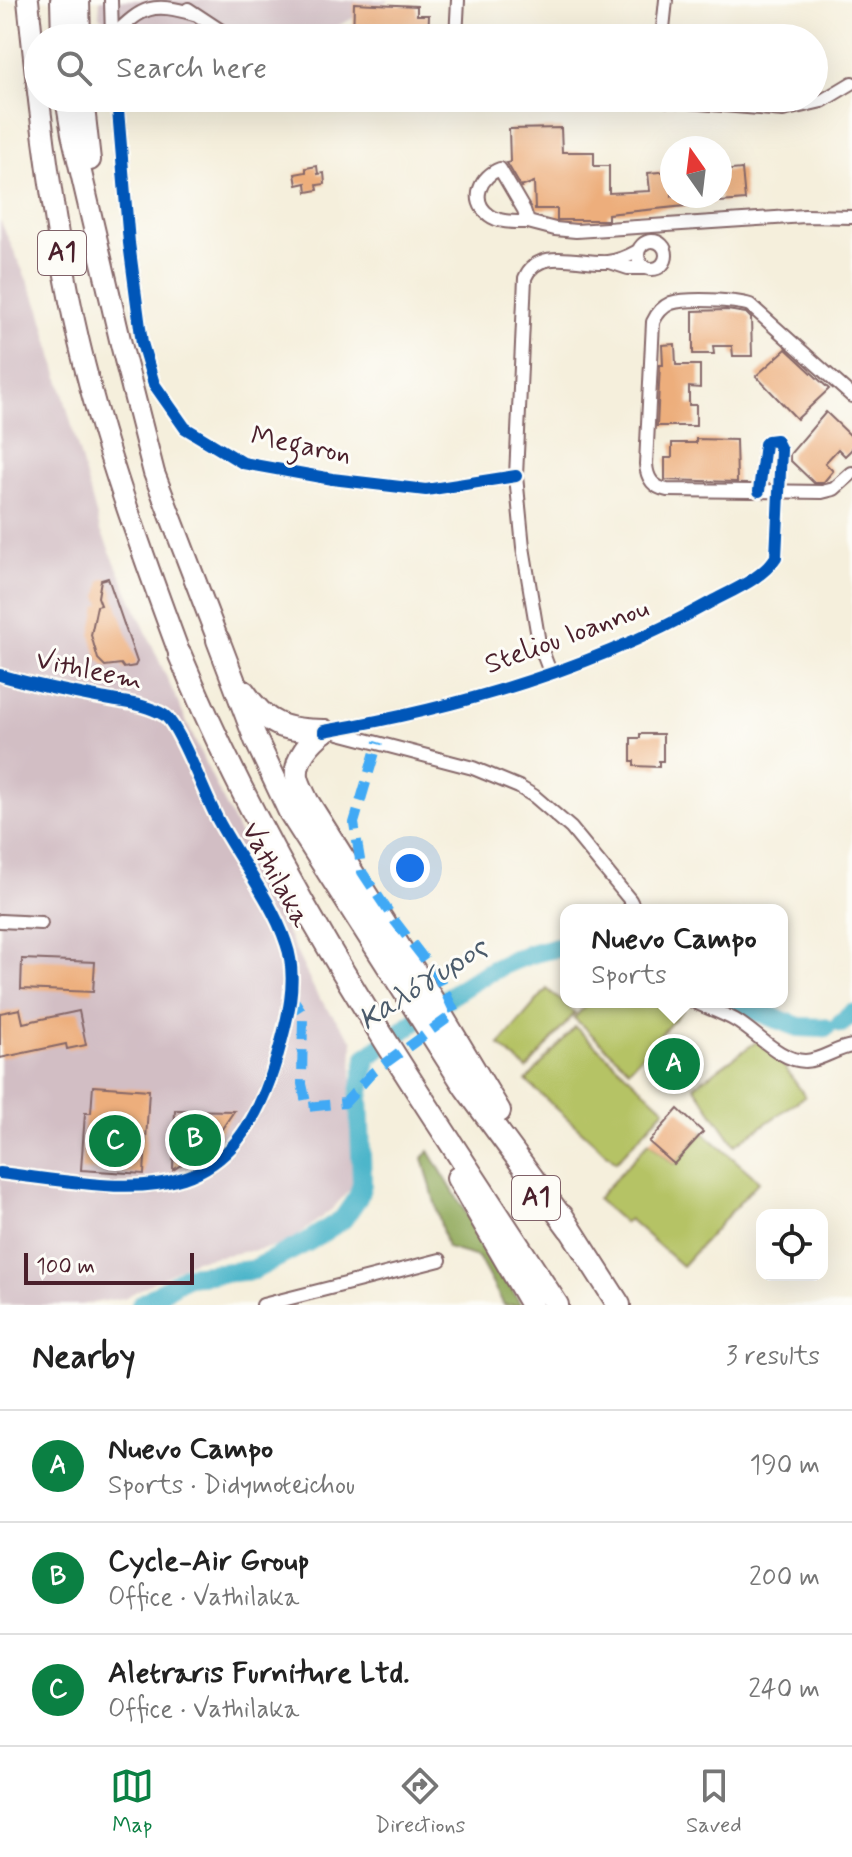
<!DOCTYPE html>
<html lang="en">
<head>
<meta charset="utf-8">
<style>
	body { margin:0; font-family:Mynerve,sans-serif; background:#f2f2f2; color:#222 }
	.controls { position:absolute; right:24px; bottom:24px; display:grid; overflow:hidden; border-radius:16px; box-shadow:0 8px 32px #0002 }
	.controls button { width:72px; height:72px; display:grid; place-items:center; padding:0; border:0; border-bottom:2px solid #e0e0e0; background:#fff; color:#222; font:40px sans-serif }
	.compass { position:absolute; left:660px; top:136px; width:72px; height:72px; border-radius:50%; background:#fff; box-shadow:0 8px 32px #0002; rotate:346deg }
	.scale { position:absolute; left:24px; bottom:20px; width:170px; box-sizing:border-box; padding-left:8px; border:4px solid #4a1f2b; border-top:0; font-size:22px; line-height:28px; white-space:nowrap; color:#4a1f2b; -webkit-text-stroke:6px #fdfcf7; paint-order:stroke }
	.you { position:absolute; left:410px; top:868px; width:28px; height:28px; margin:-20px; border:6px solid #fff; border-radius:50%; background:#1a73e8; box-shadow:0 0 0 12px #1a73e833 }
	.badge { display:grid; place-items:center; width:52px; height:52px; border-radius:50%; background:#0b8043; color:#fff; font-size:26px; font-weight:700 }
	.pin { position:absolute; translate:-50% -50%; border:4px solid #fff; box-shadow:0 2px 8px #0006 }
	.popup { position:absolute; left:560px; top:904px; width:228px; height:104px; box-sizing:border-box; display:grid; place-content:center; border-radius:16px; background:#fff; filter:drop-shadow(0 2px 6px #0005); font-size:26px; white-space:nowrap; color:#767676 }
	.popup b { font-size:30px; color:#222 }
	.popup::after { content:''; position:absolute; left:50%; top:100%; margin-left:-16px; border:16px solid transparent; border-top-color:#fff }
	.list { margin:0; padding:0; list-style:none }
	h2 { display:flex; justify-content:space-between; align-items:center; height:104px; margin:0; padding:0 32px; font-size:34px }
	h2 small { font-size:26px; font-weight:400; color:#767676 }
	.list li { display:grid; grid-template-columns:52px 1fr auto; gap:24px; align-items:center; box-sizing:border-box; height:112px; padding:0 32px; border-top:2px solid #e0e0e0 }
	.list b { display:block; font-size:30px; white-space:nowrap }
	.list p { margin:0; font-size:26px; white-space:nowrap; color:#767676 }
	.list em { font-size:26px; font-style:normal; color:#767676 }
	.icon { flex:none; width:44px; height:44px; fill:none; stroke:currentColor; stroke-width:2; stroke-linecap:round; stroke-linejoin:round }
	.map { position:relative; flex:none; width:852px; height:1305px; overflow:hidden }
	.search { position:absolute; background:#fff; box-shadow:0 8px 32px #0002; left:24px; right:24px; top:24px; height:88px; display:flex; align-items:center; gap:20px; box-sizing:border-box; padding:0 28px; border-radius:44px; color:#767676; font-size:30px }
	.sheet { height:440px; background:#fff }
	nav { display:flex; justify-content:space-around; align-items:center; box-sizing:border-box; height:112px; border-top:2px solid #e0e0e0; background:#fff; font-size:22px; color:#767676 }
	nav a { display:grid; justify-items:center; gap:4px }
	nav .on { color:#0b8043 }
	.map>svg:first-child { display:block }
	.industrial { fill:#d2bec4 }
	.green { fill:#b5c365; stroke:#807148; stroke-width:2 }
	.forest { fill:#90a95a; stroke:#6d6442; stroke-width:2 }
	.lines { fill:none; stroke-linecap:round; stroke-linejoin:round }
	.river { stroke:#4db6ca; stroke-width:20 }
	.building { fill:#edae7c }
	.minor-casing { stroke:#866869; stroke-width:16 }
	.trunk-casing { stroke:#866869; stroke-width:24 }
	.motorway-casing { stroke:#866869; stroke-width:26 }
	.minor { stroke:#fff; stroke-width:12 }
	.trunk { stroke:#fff; stroke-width:20 }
	.motorway { stroke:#fff; stroke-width:22 }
	.quiet { stroke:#3fa9f5; stroke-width:10; stroke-dasharray:20 10; stroke-linecap:butt }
	.cycleway-casing { stroke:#fdfcf7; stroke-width:17 }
	.cycleway { stroke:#0057b8; stroke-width:12 }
	.labels { text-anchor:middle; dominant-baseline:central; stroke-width:6; stroke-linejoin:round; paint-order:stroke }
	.shield { fill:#fdfcf7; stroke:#806168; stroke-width:2 }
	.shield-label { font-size:26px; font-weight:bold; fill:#4a1f2b }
	.street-label { font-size:28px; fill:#4a1f2b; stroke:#fdfcf7 }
	.water-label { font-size:30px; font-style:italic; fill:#4b5b6b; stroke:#fdfcf7 }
</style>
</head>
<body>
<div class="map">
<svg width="852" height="1305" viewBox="0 0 852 1305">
	<rect width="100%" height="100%" fill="#fdfcf7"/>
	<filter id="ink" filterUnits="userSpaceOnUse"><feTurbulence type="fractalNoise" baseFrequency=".0125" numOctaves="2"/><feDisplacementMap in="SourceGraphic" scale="16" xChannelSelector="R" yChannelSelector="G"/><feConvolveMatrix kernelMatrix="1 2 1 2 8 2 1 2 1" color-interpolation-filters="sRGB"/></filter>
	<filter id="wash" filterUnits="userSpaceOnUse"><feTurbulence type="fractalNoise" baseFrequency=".006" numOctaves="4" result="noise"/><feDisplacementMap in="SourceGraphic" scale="32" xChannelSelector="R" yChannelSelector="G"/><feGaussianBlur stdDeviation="1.8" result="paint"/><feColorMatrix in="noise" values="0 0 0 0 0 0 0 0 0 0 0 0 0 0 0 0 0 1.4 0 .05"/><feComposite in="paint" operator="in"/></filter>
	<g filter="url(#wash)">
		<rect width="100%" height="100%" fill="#f5efdc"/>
		<g class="industrial">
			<path d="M100,0H389L314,38H125L99,16Z"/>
			<path d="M0,220L40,309L100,529L201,754L317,995L353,1041L351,1114L356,1183L332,1209L286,1245L195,1260L124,1298L80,1305H0Z"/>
		</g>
		<g class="green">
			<path d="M547,989L575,1013L527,1069L499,1045Z"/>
			<path d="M589,1002H674L683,1010L629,1069L574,1018Z"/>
			<path d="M575,1027L665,1109L616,1162L526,1081Z"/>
			<path d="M763,1037L805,1096L735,1145L694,1086Z"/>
			<path d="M703,1132L759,1181L682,1266L629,1219L624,1223L597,1199L649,1142L674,1164Z"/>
		</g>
		<path class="forest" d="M429,1151L521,1305H504L478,1257L447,1248L423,1158Z"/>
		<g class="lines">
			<g class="river">
				<path d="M731,1002L799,1027L825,1028"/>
				<path d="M841,1023L852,1014"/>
				<path d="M141,1305L187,1276L253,1270L309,1241L343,1219L358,1197L362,1184L359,1097L367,1057C423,1017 495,952 566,947"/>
			</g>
		</g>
		<g id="blocks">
			<g class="building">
				<path d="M354,3L417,6V15H429L428,38H353Z"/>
				<path d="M561,128L562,152H594V166H609V193L650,191L648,173L672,171V196H713L714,203L608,214V220H557V209H535L534,182L521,187L507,163L510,162L509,129Z"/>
				<path d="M317,166L318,174L324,173L325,184L317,185L318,190L307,192L306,183L297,185L295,174L306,172V168Z"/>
				<path d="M742,169L745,200L720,202V171Z"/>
				<path d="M727,310L746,313L751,318L752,356H733L732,346H713L714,354H693V311Z"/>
				<path d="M675,344L676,365H700V388L689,387V405H696V426H657L660,365H663L662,345Z"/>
				<path d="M786,349L829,389L797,419L756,376Z"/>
				<path d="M826,412L852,437V449L845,456L838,449L825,463L833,471L823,483H814L790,460V454Z"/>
				<path d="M696,439L736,440L737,482L665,480V458H672V443H696Z"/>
				<path d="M108,578L137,662L135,666L124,668L121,664L105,666L98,659L91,635L97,606L101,605L98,597L101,580Z"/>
				<path d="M640,734H663V761H659V767L634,766V761H631V738H640Z"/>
				<path d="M22,959L95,962L93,992L21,989Z"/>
				<path d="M20,1009L23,1023L79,1011L86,1045L67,1049L66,1044L0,1058V1013Z"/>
				<path d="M666,1044L694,1071L682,1084L654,1056Z"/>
				<path d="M93,1086L149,1090L144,1174L81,1170L85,1113H91Z"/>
				<path d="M678,1109L703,1132L674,1164L649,1142Z"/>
				<path d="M175,1110L234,1111L211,1145L173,1170Z"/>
			</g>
		</g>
	</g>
	<g filter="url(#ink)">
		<use href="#blocks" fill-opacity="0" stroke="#866869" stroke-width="2"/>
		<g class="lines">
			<g class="minor-casing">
				<g id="minor">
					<path d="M111,0L112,38"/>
					<path d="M188,9L232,38"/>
					<path d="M112,37C143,6 152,2 194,14"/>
					<path d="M456,38L458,0"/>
					<path d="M662,38L666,0"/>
					<path d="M117,98L129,243L142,343L154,384L185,428L243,463L332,479L426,490L516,476"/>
					<path d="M640,98L783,110L822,101L852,83"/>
					<path d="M500,169L524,210L528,222C516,222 499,223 489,215C469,200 481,176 500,169Z"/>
					<path d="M528,222L555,229L576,231L805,216L852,217"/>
					<circle cx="652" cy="255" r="14"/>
					<path d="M610,262L628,268H646"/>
					<path d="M852,396L750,305C735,300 687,298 671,303C662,307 657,313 653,322L646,464C647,479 653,487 667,490L822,492L834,489L852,473"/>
					<path d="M550,672L539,643L523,547L516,476L525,278C538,246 581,264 607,262C618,261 629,256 638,251"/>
					<path d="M0,675C35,686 71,692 106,699C126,703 146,704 164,715C179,724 207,801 219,822C240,861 272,901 286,943C299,979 287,1022 277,1057C231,1218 133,1189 0,1173"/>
					<path d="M324,731C458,708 592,669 711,602C733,590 762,579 776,557L781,450L776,440L768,441L765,444L759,491"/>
					<path d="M339,733L473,768L519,787L534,796L571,828L630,900L635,910"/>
					<path d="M0,921L41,923"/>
					<path d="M695,1002C708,1008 723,1013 735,1020C756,1032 780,1061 805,1061C821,1061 836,1048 852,1046"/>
					<path d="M263,1305L440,1260"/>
				</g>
			</g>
			<g class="trunk-casing">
				<g id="trunk">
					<path d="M28,0C38,101 50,201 70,301C94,422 137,539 180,655"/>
					<path d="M61,0L62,38"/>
					<path d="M79,0L80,38"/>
					<path d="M66,98L72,134L121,344L154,473L218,640"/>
					<path d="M83,98L90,160"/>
				</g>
			</g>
			<g class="motorway-casing">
				<g id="motorway">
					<path d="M218,640L256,740L290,812L466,1088L569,1228"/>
					<path d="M180,655C277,890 419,1093 557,1305"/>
					<path d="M244,692C266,725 285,731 324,731"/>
					<path d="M324,731C311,741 295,758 297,776C298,784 304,794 307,801L425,988L499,1111"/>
					<path d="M458,1178L532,1305"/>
					<path d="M562,1216L619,1305"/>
				</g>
			</g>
			<use href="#minor" class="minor"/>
			<use href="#trunk" class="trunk"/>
			<use href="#motorway" class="motorway"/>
			<path class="quiet" d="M290,994L303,1014L302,1084L307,1107L345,1103L372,1073L455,1013L438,977L394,920L362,872L354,823L378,742"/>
			<g class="cycleway-casing">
				<g id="cycleway">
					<path d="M117,98L129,243L142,343L154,384L185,428L243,463L332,479L426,490L516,476"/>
					<path d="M0,675C35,686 71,692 106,699C126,703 146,704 164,715C179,724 207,801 219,822C240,861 272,901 286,943C299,979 287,1022 277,1057C231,1218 133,1189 0,1173"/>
					<path d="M324,731C458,708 592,669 711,602C733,590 762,579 776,557L781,450L776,440L768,441L765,444L759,491"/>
				</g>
			</g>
			<use href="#cycleway" class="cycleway"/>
		</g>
	</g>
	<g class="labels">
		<g class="shield">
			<rect x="38" y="231" width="48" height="44" rx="6"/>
			<rect x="512" y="1176" width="48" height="44" rx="6"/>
		</g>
		<g class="shield-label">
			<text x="62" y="253">A1</text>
			<text x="536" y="1198">A1</text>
		</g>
		<g class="street-label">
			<text transform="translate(301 446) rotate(11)">Megaron</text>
			<text transform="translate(567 637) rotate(-20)">Steliou Ioannou</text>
			<text transform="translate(89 671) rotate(12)">Vithleem</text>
			<text transform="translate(275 875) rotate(62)">Vathilaka</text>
		</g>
		<g class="water-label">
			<text transform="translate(423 984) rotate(-33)">Καλόγυρος</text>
		</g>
	</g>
</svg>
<div class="controls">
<button><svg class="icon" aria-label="locate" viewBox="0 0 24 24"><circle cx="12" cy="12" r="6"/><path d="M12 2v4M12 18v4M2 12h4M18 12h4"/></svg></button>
</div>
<svg class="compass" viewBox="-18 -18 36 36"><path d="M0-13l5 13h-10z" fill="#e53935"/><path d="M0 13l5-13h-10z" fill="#767676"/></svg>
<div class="scale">100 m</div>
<div class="you"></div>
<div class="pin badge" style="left:674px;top:1064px">A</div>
<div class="popup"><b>Nuevo Campo</b>Sports</div>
<div class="pin badge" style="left:195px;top:1140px">B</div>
<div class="pin badge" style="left:115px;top:1141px">C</div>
<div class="search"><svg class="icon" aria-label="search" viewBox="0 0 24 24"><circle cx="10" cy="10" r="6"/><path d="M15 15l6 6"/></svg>Search here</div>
</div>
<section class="sheet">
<h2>Nearby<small>3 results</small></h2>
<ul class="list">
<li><span class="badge">A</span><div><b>Nuevo Campo</b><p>Sports · Didymoteichou</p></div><em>190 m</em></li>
<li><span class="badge">B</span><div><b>Cycle-Air Group</b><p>Office · Vathilaka</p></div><em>200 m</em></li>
<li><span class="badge">C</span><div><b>Aletraris Furniture Ltd.</b><p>Office · Vathilaka</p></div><em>240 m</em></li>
</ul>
</section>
<nav>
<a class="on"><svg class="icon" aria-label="map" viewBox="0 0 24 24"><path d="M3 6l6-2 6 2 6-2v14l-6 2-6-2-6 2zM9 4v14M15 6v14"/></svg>Map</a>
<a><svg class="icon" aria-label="directions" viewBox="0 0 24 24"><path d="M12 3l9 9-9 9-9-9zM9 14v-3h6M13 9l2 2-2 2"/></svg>Directions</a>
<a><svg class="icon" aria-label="saved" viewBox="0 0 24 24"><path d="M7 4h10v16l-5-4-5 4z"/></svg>Saved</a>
</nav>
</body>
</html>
